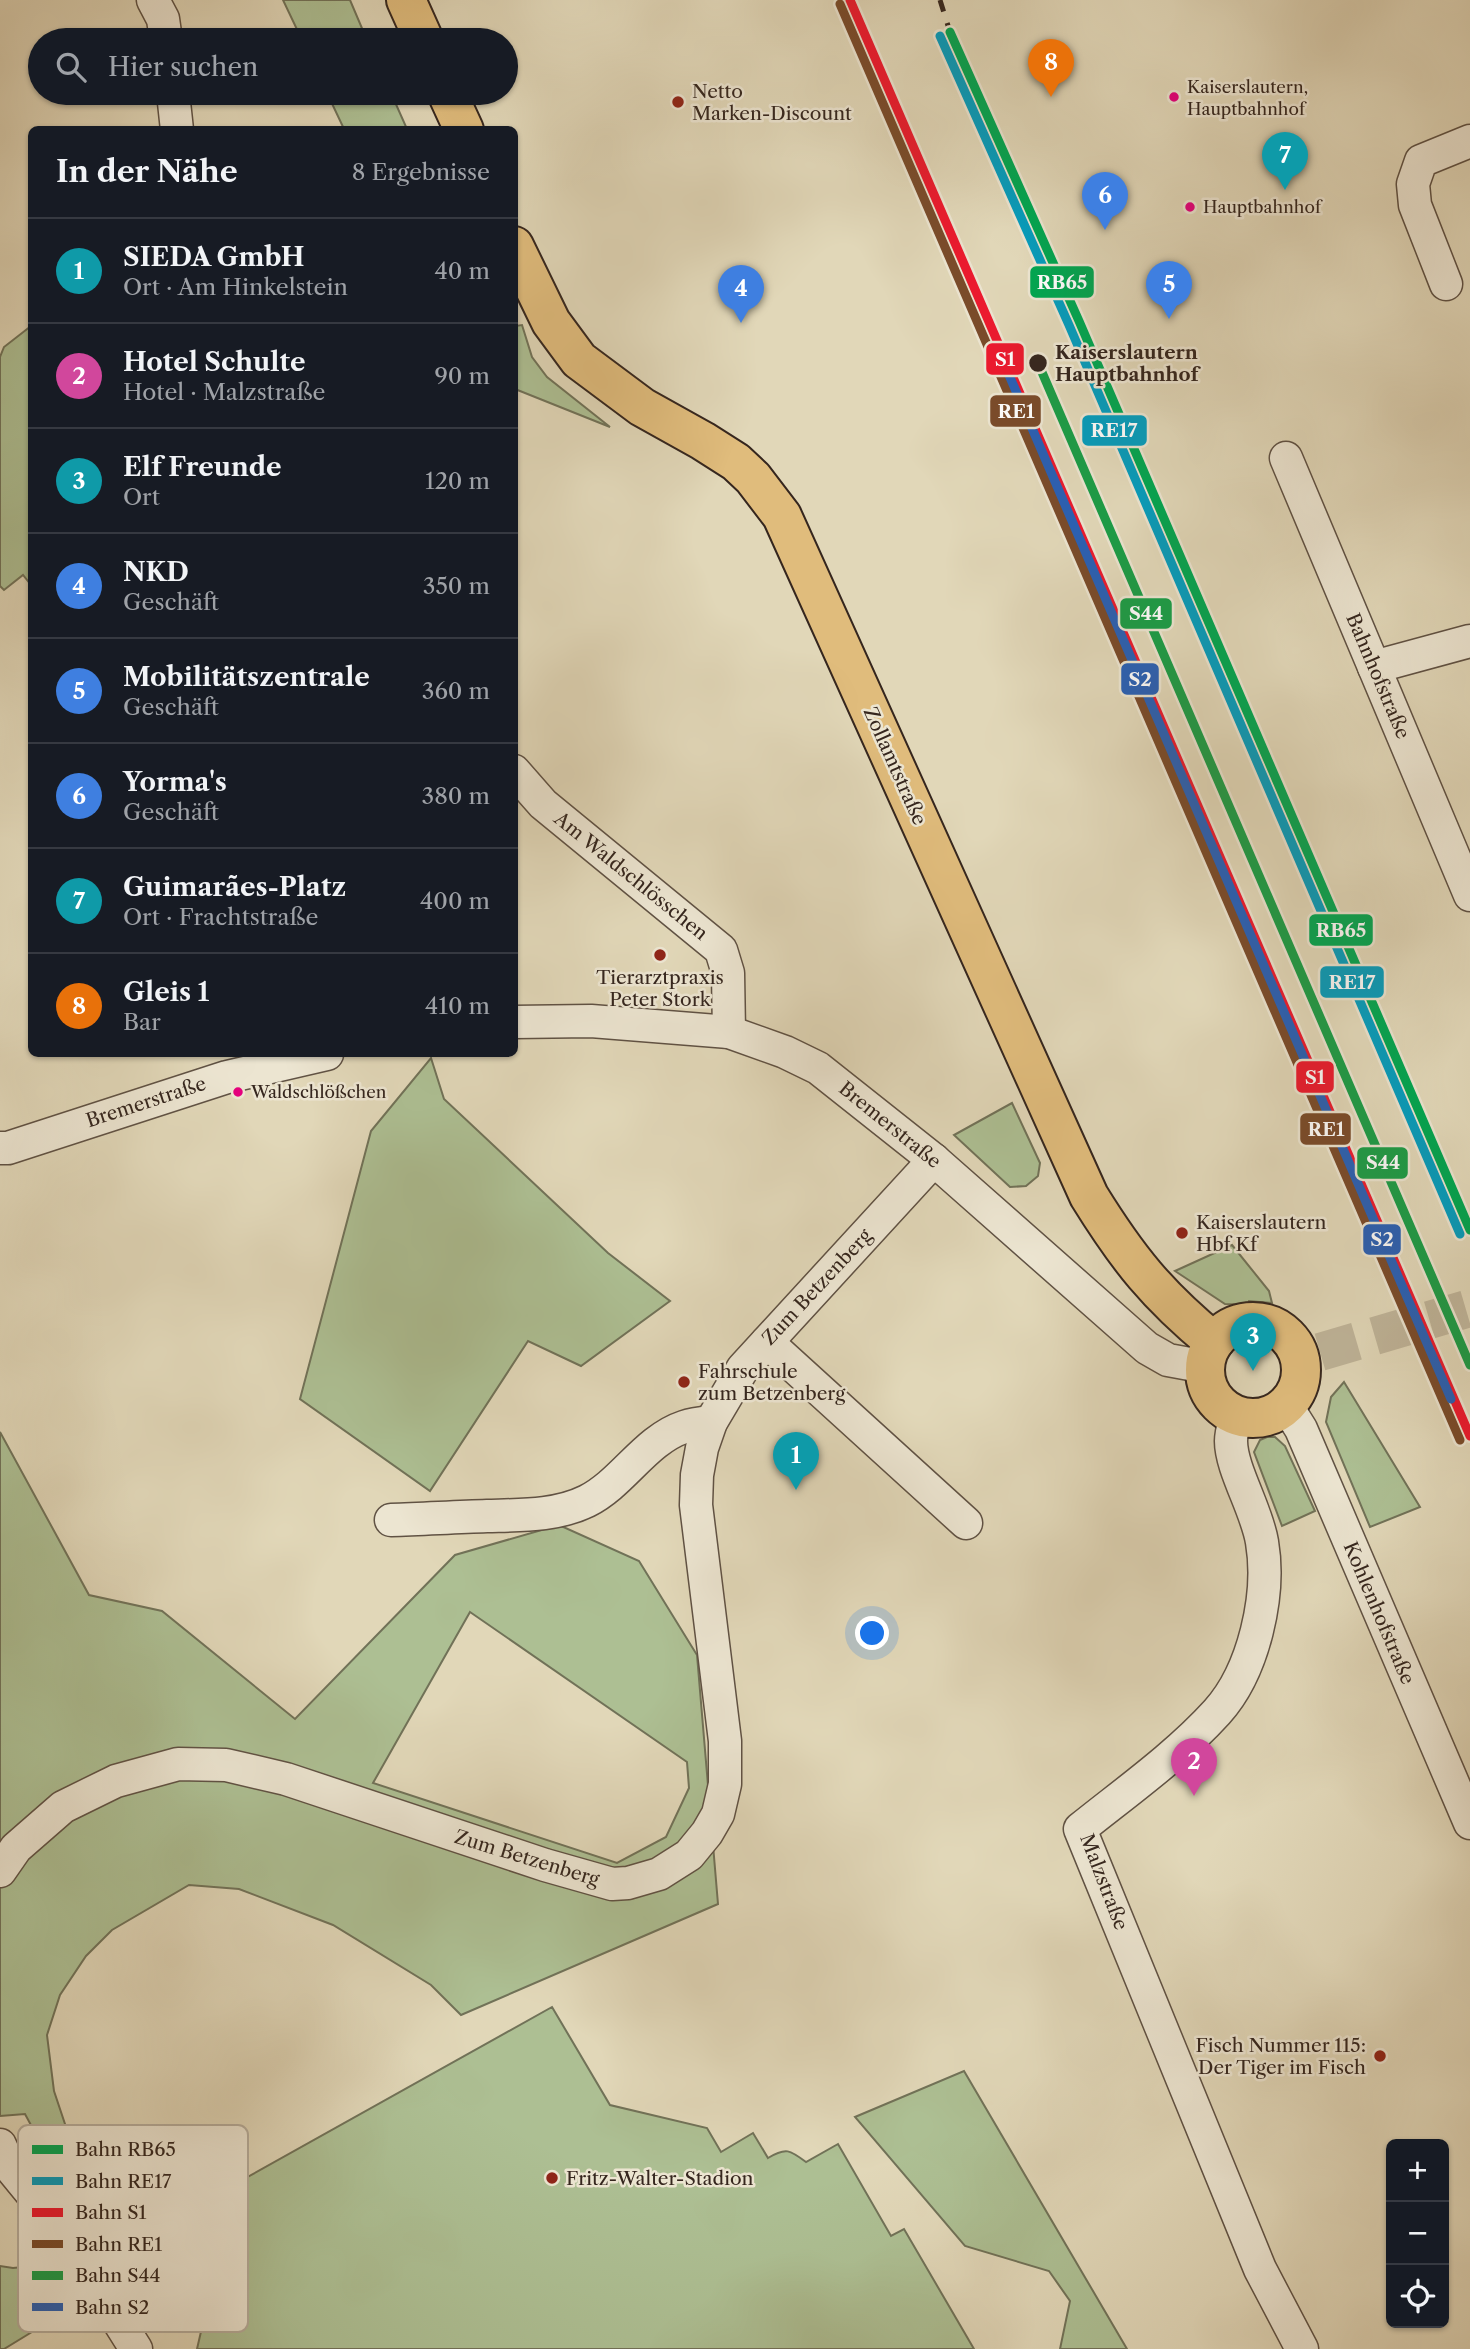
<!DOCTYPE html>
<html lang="de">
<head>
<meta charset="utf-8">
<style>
	body { margin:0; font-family:"Libre Caslon Text",serif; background:#20242c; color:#f1f3f6 }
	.controls { position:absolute; right:21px; bottom:21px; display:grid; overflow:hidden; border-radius:10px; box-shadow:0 2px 5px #0004 }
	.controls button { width:63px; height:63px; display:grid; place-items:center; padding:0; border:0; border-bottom:2px solid #363941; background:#171b24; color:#f1f3f6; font:35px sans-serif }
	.you { position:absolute; left:873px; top:1634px; width:24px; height:24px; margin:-18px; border:5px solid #fff; border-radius:50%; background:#1a73e8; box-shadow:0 0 0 10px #1a73e833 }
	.badge { display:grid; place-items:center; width:46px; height:46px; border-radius:50%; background:#c59692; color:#fff; font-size:23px; font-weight:700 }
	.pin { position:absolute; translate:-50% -58px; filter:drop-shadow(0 2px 4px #0008) }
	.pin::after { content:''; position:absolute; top:37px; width:24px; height:21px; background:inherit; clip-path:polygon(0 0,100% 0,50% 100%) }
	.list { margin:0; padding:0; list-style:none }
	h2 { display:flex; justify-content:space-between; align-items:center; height:91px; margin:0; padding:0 28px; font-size:30px }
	h2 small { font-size:23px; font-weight:400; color:#9ea1a6 }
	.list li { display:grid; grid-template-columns:46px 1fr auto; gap:21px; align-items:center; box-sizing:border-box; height:105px; padding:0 28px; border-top:2px solid #363941 }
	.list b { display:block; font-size:26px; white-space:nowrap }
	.list p { margin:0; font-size:23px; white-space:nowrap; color:#9ea1a6 }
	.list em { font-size:23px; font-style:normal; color:#9ea1a6 }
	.icon { flex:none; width:38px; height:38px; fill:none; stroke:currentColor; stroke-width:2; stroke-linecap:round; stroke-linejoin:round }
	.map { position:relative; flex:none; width:1470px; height:2349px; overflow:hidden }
	.search { position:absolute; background:#171b24; box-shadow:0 2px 5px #0004; left:28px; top:28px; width:490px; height:77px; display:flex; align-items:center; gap:18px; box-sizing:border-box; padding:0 24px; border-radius:38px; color:#9ea1a6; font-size:26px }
	.panel { position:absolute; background:#171b24; box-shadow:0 2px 5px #0004; left:28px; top:126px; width:490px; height:931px; border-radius:10px }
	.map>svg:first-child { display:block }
	.green { fill:#adbf93; stroke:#717258; stroke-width:2; fill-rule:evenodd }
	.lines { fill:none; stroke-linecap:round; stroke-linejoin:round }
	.major-tunnel { stroke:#bfb499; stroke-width:38; stroke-dasharray:38 19; stroke-linecap:butt }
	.minor-casing { stroke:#605244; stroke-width:35 }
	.major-casing { stroke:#35261e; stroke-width:42 }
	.minor { stroke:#ece5d1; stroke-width:32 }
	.major { stroke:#e0bc7c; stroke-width:38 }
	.rail { stroke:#35261e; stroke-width:5; stroke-dasharray:12 12; stroke-linecap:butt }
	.rail-1-casing { stroke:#ece5d1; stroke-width:14 }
	.rail-2-casing { stroke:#ece5d1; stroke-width:14 }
	.rail-3-casing { stroke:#ece5d1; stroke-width:14 }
	.rail-4-casing { stroke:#ece5d1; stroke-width:14 }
	.rail-5-casing { stroke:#ece5d1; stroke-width:14 }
	.rail-6-casing { stroke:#ece5d1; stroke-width:14 }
	.rail-1 { stroke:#00a651; stroke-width:9 }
	.rail-2 { stroke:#059cbc; stroke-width:9 }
	.rail-3 { stroke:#ec192e; stroke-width:9 }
	.rail-4 { stroke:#7a4b2a; stroke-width:9 }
	.rail-5 { stroke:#1a9d47; stroke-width:9 }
	.rail-6 { stroke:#2960b5; stroke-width:9 }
	.bus-dot { fill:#e5007d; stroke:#ece5d1; stroke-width:2.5 }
	.poi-dot { fill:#8f2418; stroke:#ece5d1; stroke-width:2.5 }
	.stop-dot { fill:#35261e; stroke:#ece5d1; stroke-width:2.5 }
	.labels { text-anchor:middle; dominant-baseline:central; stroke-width:5; stroke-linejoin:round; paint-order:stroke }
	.bus-label { font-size:17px; fill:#35261e; stroke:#ece5d1; text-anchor:start }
	.poi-label { font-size:19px; fill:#35261e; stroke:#ece5d1; text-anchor:start }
	.stop-label { font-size:19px; font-weight:bold; fill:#35261e; stroke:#ece5d1; text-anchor:start }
	.street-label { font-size:19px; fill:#35261e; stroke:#ece5d1 }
	.key { fill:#ece5d1; stroke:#b5ac9b; stroke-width:2 }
	.key-label { font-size:19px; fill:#35261e }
	.line-badge { stroke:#ece5d1; stroke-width:2.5 }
	.badge-label { font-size:19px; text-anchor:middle; font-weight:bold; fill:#fff }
</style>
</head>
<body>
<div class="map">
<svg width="1470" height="2349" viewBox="0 0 1470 2349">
	<rect width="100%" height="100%" fill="#e1d7b8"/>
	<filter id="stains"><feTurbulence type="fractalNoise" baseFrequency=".00286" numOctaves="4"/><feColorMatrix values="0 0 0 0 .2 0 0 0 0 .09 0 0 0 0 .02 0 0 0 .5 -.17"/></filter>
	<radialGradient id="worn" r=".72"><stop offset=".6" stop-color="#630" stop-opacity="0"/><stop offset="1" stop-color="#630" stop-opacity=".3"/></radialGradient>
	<g class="green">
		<path d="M283,0H350L367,40H302Z"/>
		<path d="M327,93H391L407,129H344Z"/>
		<path d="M522,325L532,357L547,377L610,427L515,389V326Z"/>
		<path d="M31,326V585L23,575L4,590L0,586V357L4,347Z"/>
		<path d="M431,1058L444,1099L608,1253L670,1301L581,1366L528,1341L430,1491L300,1399L371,1131Z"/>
		<path d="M1012,1103L1040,1163L1038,1176L1026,1186L1010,1187L954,1135Z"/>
		<path d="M1232,1245L1269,1291L1272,1303L1249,1301L1248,1305L1225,1304L1175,1271Z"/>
		<path d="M1344,1382L1420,1507L1370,1527L1326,1422L1331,1397Z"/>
		<path d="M0,1432L89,1595L162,1611L295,1719L455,1555L559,1525L639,1561L697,1655L718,1904L461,2015L431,1985L333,1925L239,1889L189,1885L112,1930L86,1956L60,1995L47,2035L54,2091L74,2151L52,2164L25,2114L0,2116ZM470,1612L687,1762L689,1788L666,1837L617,1863L373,1783Z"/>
		<path d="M1267,1437H1275L1285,1446L1315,1511L1282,1526L1254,1452L1260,1440Z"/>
		<path d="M552,2007L610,2105L707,2128L721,2152L753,2133L768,2158C786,2147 790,2150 806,2162L838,2144L891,2236L904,2229L974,2349H197L235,2184Z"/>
		<path d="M964,2071L1127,2349H1060L1070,2301L1049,2271L965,2246L855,2117Z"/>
		<path d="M63,2263L97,2314L74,2329L63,2313L4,2349H0V2266L13,2268Z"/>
	</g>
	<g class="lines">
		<path class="major-tunnel" d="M1320,1352L1470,1308"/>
		<g class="minor-casing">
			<g id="minor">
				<path d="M153,0L163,19L166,40"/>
				<path d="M173,93L177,130"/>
				<path d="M1446,284L1415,205L1413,184L1421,161L1470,141"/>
				<path d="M1286,458L1470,895"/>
				<path d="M1374,667L1470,641"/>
				<path d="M514,771L543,804L721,950L728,973L729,1032"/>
				<path d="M514,1022L591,1021L729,1032L785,1052L818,1068L934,1160L1147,1348L1168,1360L1206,1367"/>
				<path d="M0,1148H8L227,1077L327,1054"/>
				<path d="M767,1342L966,1523"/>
				<path d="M1286,1405L1301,1429L1470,1823"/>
				<path d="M1236,1415C1234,1423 1231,1433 1231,1441C1231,1469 1257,1510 1262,1542C1271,1595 1254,1671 1217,1712C1177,1756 1126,1792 1080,1829L1260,2269L1302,2349"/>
				<path d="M391,1520C423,1519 455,1517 487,1516C520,1515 557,1516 587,1501C623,1483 645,1440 684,1427C693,1424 702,1423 711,1422"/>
				<path d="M0,1871L16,1848L63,1807L116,1781L178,1764L226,1765L286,1779L545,1865L612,1884L628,1883L659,1874L689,1855L707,1833L718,1814L725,1784V1741L696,1505L697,1475L702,1448L711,1422L743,1368L934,1160"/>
				<path d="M0,2145L10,2167L60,2228L136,2349"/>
			</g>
		</g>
		<g class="major-casing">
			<g id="major">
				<path d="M406,0L424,40"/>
				<path d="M447,93L464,130"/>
				<path d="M514,246L551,322L579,360L642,407L703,441L736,462L753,478L782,516L1089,1196C1128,1259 1157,1295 1214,1342"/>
				<circle cx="1253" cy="1370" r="48"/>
			</g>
		</g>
		<use href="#minor" class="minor"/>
		<use href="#major" class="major"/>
		<path class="rail" d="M940,0L950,32"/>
		<g class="rail-1-casing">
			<path id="rail-1" d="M950,32L1079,321L1470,1230"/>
		</g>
		<g class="rail-2-casing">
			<path id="rail-2" d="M940,36L1069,325L1460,1234"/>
		</g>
		<g class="rail-3-casing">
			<path id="rail-3" d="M850,0L1470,1436"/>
		</g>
		<g class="rail-4-casing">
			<path id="rail-4" d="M840,4L1460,1440"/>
		</g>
		<g class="rail-5-casing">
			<path id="rail-5" d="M1038,363L1470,1365"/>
		</g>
		<g class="rail-6-casing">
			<path id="rail-6" d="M1009,375L1451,1399"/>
		</g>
		<use href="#rail-1" class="rail-1"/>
		<use href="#rail-2" class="rail-2"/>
		<use href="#rail-3" class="rail-3"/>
		<use href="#rail-4" class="rail-4"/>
		<use href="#rail-5" class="rail-5"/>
		<use href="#rail-6" class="rail-6"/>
	</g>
	<g class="bus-dot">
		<circle cx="1174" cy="97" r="6"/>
		<circle cx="1190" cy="207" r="6"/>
		<circle cx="238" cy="1092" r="6"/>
	</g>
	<g class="poi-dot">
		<circle cx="678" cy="102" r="7"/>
		<circle cx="660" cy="955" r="7"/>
		<circle cx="1182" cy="1233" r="7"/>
		<circle cx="684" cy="1382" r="7"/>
		<circle cx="1380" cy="2056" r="7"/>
		<circle cx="552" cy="2178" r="7"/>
	</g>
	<circle class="stop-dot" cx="1038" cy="363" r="10"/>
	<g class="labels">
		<g class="bus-label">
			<text x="1187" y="87">Kaiserslautern,<tspan x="1187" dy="22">Hauptbahnhof</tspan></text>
			<text x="1203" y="207">Hauptbahnhof</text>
			<text x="251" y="1092">Waldschlößchen</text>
		</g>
		<g class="poi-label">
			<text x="692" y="91">Netto<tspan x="692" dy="22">Marken-Discount</tspan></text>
			<text x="660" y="977" text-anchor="middle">Tierarztpraxis<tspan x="660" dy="22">Peter Stork</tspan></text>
			<text x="1196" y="1222">Kaiserslautern<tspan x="1196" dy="22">Hbf Kf</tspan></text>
			<text x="698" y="1371">Fahrschule<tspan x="698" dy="22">zum Betzenberg</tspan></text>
			<text x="1366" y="2045" text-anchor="end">Fisch Nummer 115:<tspan x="1366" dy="22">Der Tiger im Fisch</tspan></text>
			<text x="566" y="2178">Fritz-Walter-Stadion</text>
		</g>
		<g class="stop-label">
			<text x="1055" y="352">Kaiserslautern<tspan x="1055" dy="22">Hauptbahnhof</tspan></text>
		</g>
		<g class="street-label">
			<text transform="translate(1378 676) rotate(67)">Bahnhofstraße</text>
			<text transform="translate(895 766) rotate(66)">Zollamtstraße</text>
			<text transform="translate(631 876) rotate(39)">Am Waldschlösschen</text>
			<text transform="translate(146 1102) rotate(-18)">Bremerstraße</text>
			<text transform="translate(890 1125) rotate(39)">Bremerstraße</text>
			<text transform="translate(817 1287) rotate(-47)">Zum Betzenberg</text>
			<text transform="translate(1379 1613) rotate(67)">Kohlenhofstraße</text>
			<text transform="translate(527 1858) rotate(17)">Zum Betzenberg</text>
			<text transform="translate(1104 1882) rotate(69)">Malzstraße</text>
		</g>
	</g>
	<rect x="18" y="2125" width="230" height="207" rx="10" class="key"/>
	<rect x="32" y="2145" width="31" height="9" fill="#00a651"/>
	<rect x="32" y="2177" width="31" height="8" fill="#059cbc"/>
	<rect x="32" y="2208" width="31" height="9" fill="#ec192e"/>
	<rect x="32" y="2240" width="31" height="8" fill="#7a4b2a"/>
	<rect x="32" y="2271" width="31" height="9" fill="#1a9d47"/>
	<rect x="32" y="2303" width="31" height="8" fill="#2960b5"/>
	<g class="key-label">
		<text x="75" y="2156">Bahn RB65</text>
		<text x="75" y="2188">Bahn RE17</text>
		<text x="75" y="2219">Bahn S1</text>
		<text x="75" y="2251">Bahn RE1</text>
		<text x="75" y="2282">Bahn S44</text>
		<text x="75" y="2314">Bahn S2</text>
	</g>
	<g class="line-badge">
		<rect x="1029" y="265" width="66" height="34" rx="7" fill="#00a651"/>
		<rect x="985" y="342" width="40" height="34" rx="7" fill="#ec192e"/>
		<rect x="989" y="394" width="53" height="34" rx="7" fill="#7a4b2a"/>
		<rect x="1081" y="414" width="67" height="33" rx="7" fill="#059cbc"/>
		<rect x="1119" y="597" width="54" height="33" rx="7" fill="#1a9d47"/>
		<rect x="1120" y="662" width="40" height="34" rx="7" fill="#2960b5"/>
		<rect x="1308" y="913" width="66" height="34" rx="7" fill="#00a651"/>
		<rect x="1319" y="965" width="66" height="34" rx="7" fill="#059cbc"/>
		<rect x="1295" y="1060" width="40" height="34" rx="7" fill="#ec192e"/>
		<rect x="1299" y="1112" width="53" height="34" rx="7" fill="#7a4b2a"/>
		<rect x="1356" y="1146" width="53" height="34" rx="7" fill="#1a9d47"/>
		<rect x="1362" y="1223" width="40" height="33" rx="7" fill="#2960b5"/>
	</g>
	<g class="badge-label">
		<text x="1062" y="289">RB65</text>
		<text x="1005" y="366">S1</text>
		<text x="1016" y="418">RE1</text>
		<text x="1114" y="437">RE17</text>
		<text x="1146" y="620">S44</text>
		<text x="1140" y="686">S2</text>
		<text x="1341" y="937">RB65</text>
		<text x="1352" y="989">RE17</text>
		<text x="1315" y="1084">S1</text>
		<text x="1326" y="1136">RE1</text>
		<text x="1383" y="1169">S44</text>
		<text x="1382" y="1246">S2</text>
	</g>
	<rect width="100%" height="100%" filter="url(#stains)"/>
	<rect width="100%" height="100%" fill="url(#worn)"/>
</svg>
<div class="controls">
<button>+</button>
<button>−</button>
<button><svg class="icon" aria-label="locate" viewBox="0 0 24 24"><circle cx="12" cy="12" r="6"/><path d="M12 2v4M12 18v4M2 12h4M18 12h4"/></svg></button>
</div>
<div class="you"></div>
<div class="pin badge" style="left:796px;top:1490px;background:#0f9aa8">1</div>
<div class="pin badge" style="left:1194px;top:1796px;background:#d1479c">2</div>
<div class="pin badge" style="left:1253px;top:1371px;background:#0f9aa8">3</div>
<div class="pin badge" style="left:741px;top:323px;background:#3f7fe0">4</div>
<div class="pin badge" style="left:1169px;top:319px;background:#3f7fe0">5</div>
<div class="pin badge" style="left:1105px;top:230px;background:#3f7fe0">6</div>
<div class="pin badge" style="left:1285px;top:190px;background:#0f9aa8">7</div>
<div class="pin badge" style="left:1051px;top:97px;background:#e8710a">8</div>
<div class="search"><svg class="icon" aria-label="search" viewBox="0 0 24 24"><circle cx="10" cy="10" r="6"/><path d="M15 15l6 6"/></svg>Hier suchen</div>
<section class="panel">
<h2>In der Nähe<small>8 Ergebnisse</small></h2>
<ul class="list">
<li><span class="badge" style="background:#0f9aa8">1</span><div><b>SIEDA GmbH</b><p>Ort · Am Hinkelstein</p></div><em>40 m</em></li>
<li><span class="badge" style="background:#d1479c">2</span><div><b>Hotel Schulte</b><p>Hotel · Malzstraße</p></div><em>90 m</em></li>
<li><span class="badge" style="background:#0f9aa8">3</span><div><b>Elf Freunde</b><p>Ort</p></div><em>120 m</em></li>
<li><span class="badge" style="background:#3f7fe0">4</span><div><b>NKD</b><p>Geschäft</p></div><em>350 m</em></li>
<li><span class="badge" style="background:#3f7fe0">5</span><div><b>Mobilitätszentrale</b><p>Geschäft</p></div><em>360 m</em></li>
<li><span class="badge" style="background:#3f7fe0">6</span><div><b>Yorma's</b><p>Geschäft</p></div><em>380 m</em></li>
<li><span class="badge" style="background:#0f9aa8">7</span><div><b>Guimarães-Platz</b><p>Ort · Frachtstraße</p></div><em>400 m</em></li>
<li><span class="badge" style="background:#e8710a">8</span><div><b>Gleis 1</b><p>Bar</p></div><em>410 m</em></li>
</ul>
</section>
</div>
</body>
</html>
